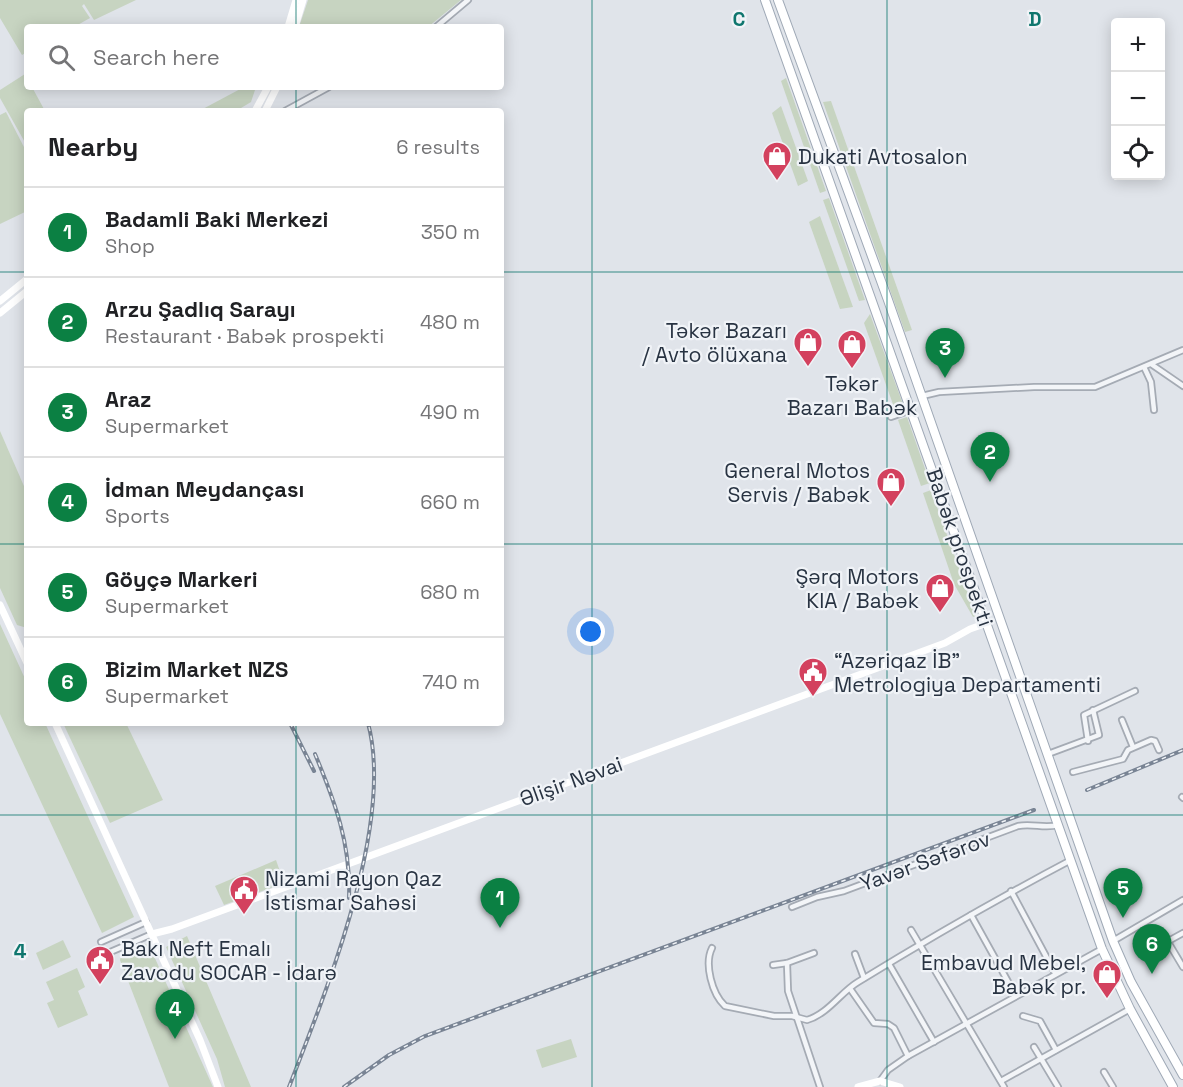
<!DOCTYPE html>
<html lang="en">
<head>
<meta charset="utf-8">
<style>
	body { margin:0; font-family:"Space Grotesk",sans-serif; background:#f6f6f6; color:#202124 }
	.controls { position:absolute; right:18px; top:18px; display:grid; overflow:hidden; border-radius:6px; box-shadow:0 3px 15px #0003 }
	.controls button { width:54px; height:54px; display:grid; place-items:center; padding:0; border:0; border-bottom:2px solid #e0e0e0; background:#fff; color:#202124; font:30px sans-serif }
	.you { position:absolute; left:591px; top:632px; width:21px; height:21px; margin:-15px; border:4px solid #fff; border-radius:50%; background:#1a73e8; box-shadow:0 0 0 9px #1a73e833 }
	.badge { display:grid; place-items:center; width:39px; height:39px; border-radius:50%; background:#0b8043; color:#fff; font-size:20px; font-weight:700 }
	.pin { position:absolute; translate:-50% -50px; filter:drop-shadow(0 2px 3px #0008) }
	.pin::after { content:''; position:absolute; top:32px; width:21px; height:18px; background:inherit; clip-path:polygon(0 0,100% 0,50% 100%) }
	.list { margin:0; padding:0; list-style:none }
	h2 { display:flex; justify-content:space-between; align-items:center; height:78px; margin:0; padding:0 24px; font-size:26px }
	h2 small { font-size:20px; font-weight:400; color:#757577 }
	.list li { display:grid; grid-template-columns:39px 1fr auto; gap:18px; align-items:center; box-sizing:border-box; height:90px; padding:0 24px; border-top:2px solid #e0e0e0 }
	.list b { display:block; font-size:22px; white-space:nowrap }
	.list p { margin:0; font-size:20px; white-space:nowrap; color:#757577 }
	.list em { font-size:20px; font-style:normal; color:#757577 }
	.icon { flex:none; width:33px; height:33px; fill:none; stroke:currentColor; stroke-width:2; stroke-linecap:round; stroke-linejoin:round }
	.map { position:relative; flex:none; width:1183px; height:1087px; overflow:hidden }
	.search { position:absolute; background:#fff; box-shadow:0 3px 15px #0003; left:24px; top:24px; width:480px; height:66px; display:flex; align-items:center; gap:15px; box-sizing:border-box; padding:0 21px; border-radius:6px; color:#757577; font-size:22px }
	.panel { position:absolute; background:#fff; box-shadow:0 3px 15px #0003; left:24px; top:108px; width:480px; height:618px; border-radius:6px }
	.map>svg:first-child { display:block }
	.green { fill:#c7d4c1 }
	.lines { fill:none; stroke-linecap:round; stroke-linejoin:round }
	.street-casing { stroke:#a5abb4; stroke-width:8 }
	.primary-casing { stroke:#9fa9b6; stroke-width:10 }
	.street { stroke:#f3f5f8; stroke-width:4.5 }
	.secondary { stroke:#fff; stroke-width:7 }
	.primary { stroke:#fff; stroke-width:8 }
	.rail-casing { stroke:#798494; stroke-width:4 }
	.rail { stroke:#f0f3f7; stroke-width:1.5; stroke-dasharray:4.5; stroke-linecap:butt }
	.grid { fill:none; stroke:#0f766e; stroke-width:1.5; stroke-opacity:0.55 }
	.labels { text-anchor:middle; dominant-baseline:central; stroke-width:4.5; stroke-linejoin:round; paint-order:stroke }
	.poi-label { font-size:21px; fill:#283342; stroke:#f0f3f7; text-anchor:start }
	.street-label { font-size:21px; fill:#283342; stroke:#f0f3f7 }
	.grid-label { font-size:20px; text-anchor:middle; font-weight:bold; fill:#0f766e; stroke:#f0f3f7; stroke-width:4.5; stroke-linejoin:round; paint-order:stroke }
</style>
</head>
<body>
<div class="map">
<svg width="1183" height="1087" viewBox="0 0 1183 1087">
	<rect width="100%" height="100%" fill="#e0e4ea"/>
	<g class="green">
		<path d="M0,0H136L94,20L84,4L82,6L90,18L74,27H27V52L22,55L0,18Z"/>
		<path d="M308,0H461L428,27H299Z"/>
		<path d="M25,74L27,87H32L45,111H27V146L0,98V90Z"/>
		<path d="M786,78L826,191L820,193L781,81Z"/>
		<path d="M244,87H256L251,102L236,111H199Z"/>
		<path d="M831,101L912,330L905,332L823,102Z"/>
		<path d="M781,106L808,181L798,186L772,113Z"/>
		<path d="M6,112L27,153V211L0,224V115Z"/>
		<path d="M829,198L865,300L859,301L823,200Z"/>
		<path d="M820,216L853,307L840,309L809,222Z"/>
		<path d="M870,314L904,407L895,410L864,323Z"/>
		<path d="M907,417L930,483L921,486L898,420Z"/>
		<path d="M0,431L27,493V628L17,625L0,588Z"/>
		<path d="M931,490L976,616L973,617L954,584L923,493Z"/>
		<path d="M0,624L27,683V723H45L134,917L102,933L0,714Z"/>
		<path d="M63,723H126L163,800L110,823Z"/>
		<path d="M276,860L284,883L224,905L215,886Z"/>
		<path d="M187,936L251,1087H225L217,1059L166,947Z"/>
		<path d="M63,940L71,957L43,970L36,953Z"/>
		<path d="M146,944L149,945L213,1087H169L120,960L121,956Z"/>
		<path d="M77,968L85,987L78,991L88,1015L58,1028L47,1003L54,1000L46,982Z"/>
		<path d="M571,1039L577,1057L542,1068L536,1050Z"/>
	</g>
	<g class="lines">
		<g class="street-casing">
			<g id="street">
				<path d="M436,27L468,0"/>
				<path d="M285,111L329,87"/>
				<path d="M1151,364L1183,386"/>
				<path d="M1144,367L1151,382L1154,410"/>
				<path d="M922,396L939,392L1034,387H1095L1183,350"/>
				<path d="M891,417L911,410"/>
				<path d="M1122,720L1133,747"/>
				<path d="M1088,741L1084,715L1135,691"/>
				<path d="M1048,754L1099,735L1093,710"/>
				<path d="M1073,772L1123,759L1128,750L1151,740L1155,741L1159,750"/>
				<path d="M1182,797L1183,798"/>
				<path d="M1011,891L1055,973"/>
				<path d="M792,907L817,897L844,891L1018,826C1033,823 1044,829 1058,825"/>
				<path d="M971,915L1016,996"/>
				<path d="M911,930L1004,1087"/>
				<path d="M1113,941L1183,900"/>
				<path d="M101,942L146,922"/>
				<path d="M1168,942L1183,967"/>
				<path d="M712,948C704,964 712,994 725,1006L774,1016H792L807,1020C828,1014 841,992 858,982C928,939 999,898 1071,860"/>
				<path d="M1154,949L1183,933"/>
				<path d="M108,953L152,934"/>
				<path d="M855,954L864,978"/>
				<path d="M787,963L788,991L820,1087"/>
				<path d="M889,964L934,1042"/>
				<path d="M773,965L787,963L814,953"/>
				<path d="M851,990L874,1023L888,1024L894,1028L908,1056"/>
				<path d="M1023,1016L1040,1021L1056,1050"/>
				<path d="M1034,1047L1058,1087"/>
				<path d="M1104,1072L1113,1087"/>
				<path d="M880,1081L888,1070L908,1056L1102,949"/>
				<path d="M1001,1081L1130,1009"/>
			</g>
		</g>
		<g class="primary-casing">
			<g id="primary">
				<path d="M765,0L1102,949L1130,1009L1173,1087"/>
				<path d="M778,0L888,300L1113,941L1131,982L1183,1075"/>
			</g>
		</g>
		<use href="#street" class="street"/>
		<g class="secondary">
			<path d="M288,27L296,0"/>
			<path d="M295,27L303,0"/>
			<path d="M255,111L268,87"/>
			<path d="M265,111L277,87"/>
			<path d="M0,301L27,279"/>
			<path d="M0,313L27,291"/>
			<path d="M0,605L27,663"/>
			<path d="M55,723L200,1040L218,1087"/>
			<path d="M152,934L172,929L945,643L970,629L987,623"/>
			<path d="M858,1087L880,1081L900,1087"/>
		</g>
		<use href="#primary" class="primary"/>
		<g class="rail-casing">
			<g id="rail">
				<path d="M290,723L314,771"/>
				<path d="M315,754C335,802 351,844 349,898"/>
				<path d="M1087,790L1183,750"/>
				<path d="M289,1087C326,991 395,824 368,723"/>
				<path d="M344,1087L389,1055L425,1036L1034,810"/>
			</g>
		</g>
		<use href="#rail" class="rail"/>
	</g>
	<path class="grid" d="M296,0V27M592,0V1087M887,0V1087M296,87V111M0,272H27M501,272H1183M0,544H27M501,544H1183M296,723V1087M0,815H1183"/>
	<defs>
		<g id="shop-pin" transform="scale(1.5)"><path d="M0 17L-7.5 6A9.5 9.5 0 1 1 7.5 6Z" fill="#d3415e" stroke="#f0f3f7"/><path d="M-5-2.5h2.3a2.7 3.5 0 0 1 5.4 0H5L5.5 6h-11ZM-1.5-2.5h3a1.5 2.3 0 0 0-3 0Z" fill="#fff"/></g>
		<g id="civic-pin" transform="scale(1.5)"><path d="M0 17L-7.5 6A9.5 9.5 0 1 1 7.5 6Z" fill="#d3415e" stroke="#f0f3f7"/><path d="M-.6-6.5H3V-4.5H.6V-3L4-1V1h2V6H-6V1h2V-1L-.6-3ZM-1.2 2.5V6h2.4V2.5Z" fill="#fff"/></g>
	</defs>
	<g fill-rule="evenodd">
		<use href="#shop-pin" x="777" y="156"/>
		<use href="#shop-pin" x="808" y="342"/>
		<use href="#shop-pin" x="852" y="344"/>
		<use href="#shop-pin" x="891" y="482"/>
		<use href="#shop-pin" x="940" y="588"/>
		<use href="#civic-pin" x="813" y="672"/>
		<use href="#civic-pin" x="244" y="890"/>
		<use href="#civic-pin" x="100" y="960"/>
		<use href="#shop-pin" x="1107" y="974"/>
	</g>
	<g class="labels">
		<g class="poi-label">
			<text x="798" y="156">Dukati Avtosalon</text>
			<text x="787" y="330" text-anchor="end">Təkər Bazarı<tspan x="787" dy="24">/ Avto ölüxana</tspan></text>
			<text x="852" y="383" text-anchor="middle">Təkər<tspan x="852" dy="24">Bazarı Babək</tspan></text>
			<text x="870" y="470" text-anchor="end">General Motos<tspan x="870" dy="24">Servis / Babək</tspan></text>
			<text x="919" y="576" text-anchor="end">Şərq Motors<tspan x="919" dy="24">KIA / Babək</tspan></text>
			<text x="834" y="660">“Azəriqaz İB”<tspan x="834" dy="24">Metrologiya Departamenti</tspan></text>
			<text x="265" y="878">Nizami Rayon Qaz<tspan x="265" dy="24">İstismar Sahəsi</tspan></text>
			<text x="121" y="948">Bakı Neft Emalı<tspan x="121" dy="24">Zavodu SOCAR - İdarə</tspan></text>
			<text x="1086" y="962" text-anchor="end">Embavud Mebel,<tspan x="1086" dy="24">Babək pr.</tspan></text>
		</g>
		<g class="street-label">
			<text transform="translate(960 547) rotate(71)">Babək prospekti</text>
			<text transform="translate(571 781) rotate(-20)">Əlişir Nəvai</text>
			<text transform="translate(925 861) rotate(-20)">Yavər Səfərov</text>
		</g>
	</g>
	<g class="grid-label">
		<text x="739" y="26">C</text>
		<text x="1035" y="26">D</text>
		<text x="20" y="958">4</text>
	</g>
</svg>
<div class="controls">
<button>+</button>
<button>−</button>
<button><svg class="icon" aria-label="locate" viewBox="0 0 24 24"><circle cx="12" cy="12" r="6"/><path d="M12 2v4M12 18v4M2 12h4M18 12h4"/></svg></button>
</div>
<div class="you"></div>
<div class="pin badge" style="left:500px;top:928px">1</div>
<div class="pin badge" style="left:990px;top:482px">2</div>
<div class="pin badge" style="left:945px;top:378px">3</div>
<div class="pin badge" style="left:175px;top:1039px">4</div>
<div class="pin badge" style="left:1123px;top:918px">5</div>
<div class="pin badge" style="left:1152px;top:974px">6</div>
<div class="search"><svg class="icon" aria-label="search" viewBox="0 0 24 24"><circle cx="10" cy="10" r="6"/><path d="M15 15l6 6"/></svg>Search here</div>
<section class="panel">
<h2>Nearby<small>6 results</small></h2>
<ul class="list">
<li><span class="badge">1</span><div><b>Badamli Baki Merkezi</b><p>Shop</p></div><em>350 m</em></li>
<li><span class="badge">2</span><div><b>Arzu Şadlıq Sarayı</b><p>Restaurant · Babək prospekti</p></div><em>480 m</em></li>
<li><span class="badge">3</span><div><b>Araz</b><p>Supermarket</p></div><em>490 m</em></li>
<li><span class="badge">4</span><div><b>İdman Meydançası</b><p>Sports</p></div><em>660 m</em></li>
<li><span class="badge">5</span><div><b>Göyçə Markeri</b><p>Supermarket</p></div><em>680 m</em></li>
<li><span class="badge">6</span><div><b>Bizim Market NZS</b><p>Supermarket</p></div><em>740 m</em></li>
</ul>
</section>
</div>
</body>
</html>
